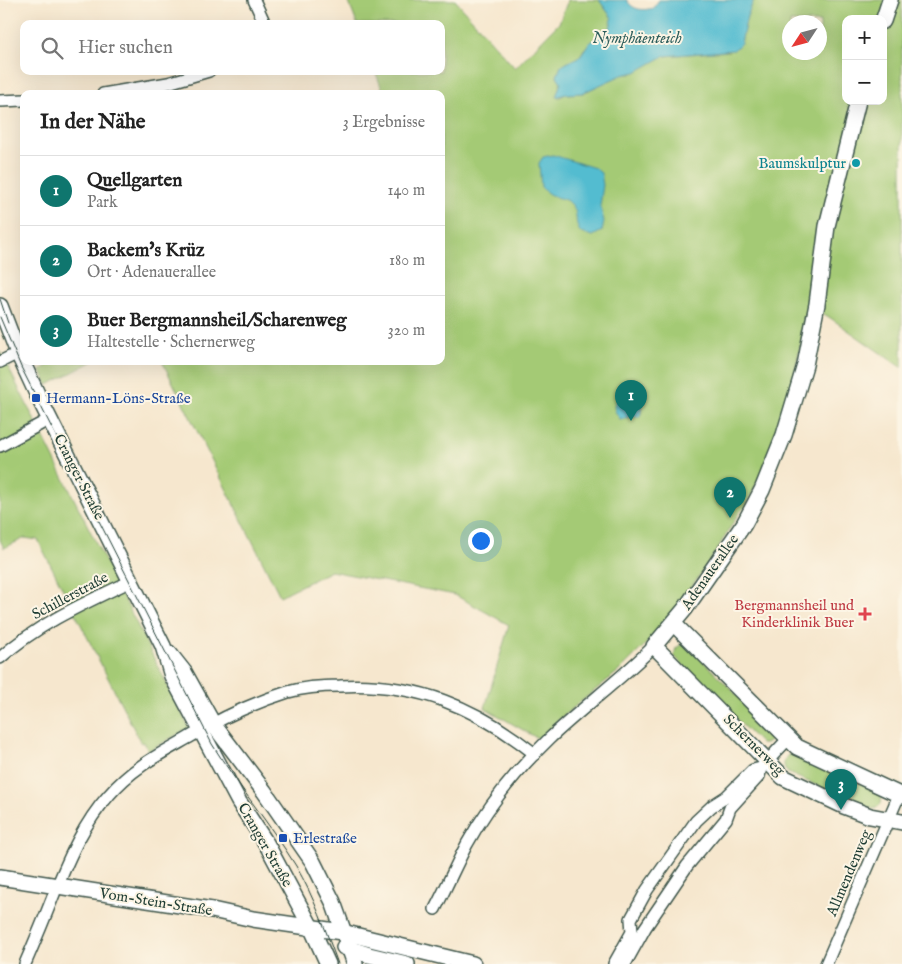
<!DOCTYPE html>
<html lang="de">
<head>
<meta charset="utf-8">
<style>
	body { margin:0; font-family:"IM FELL English",serif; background:#f2f2f2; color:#222 }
	.controls { position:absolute; right:15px; top:15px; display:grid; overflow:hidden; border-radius:10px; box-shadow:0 5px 20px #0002 }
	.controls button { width:45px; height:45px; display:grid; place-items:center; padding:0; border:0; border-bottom:1px solid #e0e0e0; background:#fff; color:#222; font:25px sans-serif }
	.compass { position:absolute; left:782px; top:15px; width:45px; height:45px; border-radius:50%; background:#fff; box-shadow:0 5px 20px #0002; rotate:234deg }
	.you { position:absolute; left:480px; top:540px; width:18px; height:18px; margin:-12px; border:4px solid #fff; border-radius:50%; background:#1a73e8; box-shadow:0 0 0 8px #1a73e833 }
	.badge { display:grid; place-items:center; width:32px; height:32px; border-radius:50%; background:#0f766e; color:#fff; font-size:16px; font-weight:700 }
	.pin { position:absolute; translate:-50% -41px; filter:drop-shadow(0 1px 2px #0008) }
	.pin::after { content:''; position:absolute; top:26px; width:18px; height:15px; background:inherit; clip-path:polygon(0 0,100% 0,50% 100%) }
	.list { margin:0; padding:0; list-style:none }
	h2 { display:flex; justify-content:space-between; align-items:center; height:65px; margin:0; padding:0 20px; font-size:21px }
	h2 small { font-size:16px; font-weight:400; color:#767676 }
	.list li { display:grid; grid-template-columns:32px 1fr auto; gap:15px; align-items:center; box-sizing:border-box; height:70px; padding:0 20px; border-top:1px solid #e0e0e0 }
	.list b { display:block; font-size:19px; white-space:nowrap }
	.list p { margin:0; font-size:16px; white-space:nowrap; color:#767676 }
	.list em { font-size:16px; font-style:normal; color:#767676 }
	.icon { flex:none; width:28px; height:28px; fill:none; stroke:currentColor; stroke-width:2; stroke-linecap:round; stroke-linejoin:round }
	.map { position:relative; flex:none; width:902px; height:964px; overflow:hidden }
	.search { position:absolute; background:#fff; box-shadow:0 5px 20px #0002; left:20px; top:20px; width:425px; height:55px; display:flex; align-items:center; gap:12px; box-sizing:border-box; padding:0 18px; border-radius:10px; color:#767676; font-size:19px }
	.panel { position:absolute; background:#fff; box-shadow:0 5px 20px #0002; left:20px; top:90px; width:425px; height:275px; border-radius:10px }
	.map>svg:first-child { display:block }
	.green { fill:#a4ca75; stroke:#628454; fill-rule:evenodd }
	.water { fill:#53bcd0; stroke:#397c82 }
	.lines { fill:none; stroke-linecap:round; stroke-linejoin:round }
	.street-casing { stroke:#3f564b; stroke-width:14 }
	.secondary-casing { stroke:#3f564b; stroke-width:18 }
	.street { stroke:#fff; stroke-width:11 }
	.secondary { stroke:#fff; stroke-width:15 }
	.tram { stroke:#1f3d34; stroke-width:1 }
	.culture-dot { fill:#0f9aa8; stroke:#fcf5e5; stroke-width:2 }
	.transit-dot { fill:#1a4fb4; stroke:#fcf5e5; stroke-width:2 }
	.health-dot { fill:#e0444e; stroke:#fcf5e5; stroke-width:2 }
	.labels { text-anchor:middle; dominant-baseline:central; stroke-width:4; stroke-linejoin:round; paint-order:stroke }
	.culture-label { font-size:15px; fill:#0d838f; stroke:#fcf5e5; text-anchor:end }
	.transit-label { font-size:15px; fill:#164399; stroke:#fcf5e5; text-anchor:start }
	.street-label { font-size:15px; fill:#1f3d34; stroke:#fcf5e5 }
	.health-label { font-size:15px; fill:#be3a42; stroke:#fcf5e5; text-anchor:end }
	.water-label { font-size:16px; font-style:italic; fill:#2c5d5b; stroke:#fcf5e5 }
</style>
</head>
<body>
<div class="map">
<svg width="902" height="964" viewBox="0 0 902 964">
	<rect width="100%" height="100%" fill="#fcf5e5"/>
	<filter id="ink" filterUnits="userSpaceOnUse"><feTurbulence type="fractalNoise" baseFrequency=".02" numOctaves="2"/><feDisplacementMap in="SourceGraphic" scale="10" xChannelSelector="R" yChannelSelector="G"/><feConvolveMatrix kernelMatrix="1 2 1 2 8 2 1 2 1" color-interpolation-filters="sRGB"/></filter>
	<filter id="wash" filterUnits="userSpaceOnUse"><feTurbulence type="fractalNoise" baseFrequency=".0096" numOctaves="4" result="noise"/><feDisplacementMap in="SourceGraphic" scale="20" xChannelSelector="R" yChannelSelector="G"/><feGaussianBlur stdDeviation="1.12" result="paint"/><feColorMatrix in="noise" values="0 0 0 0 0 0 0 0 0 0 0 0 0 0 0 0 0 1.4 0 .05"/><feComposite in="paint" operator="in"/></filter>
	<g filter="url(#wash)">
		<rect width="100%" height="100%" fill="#f6e7ce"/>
		<g class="green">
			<path d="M348,0H455L515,68L559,23L568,0H599L612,18L610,29L584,49L580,56L561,66L557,76L561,82L556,97H560L566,94L583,93L622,74H631L664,56L729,51L741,43L747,16L754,0H902V368L829,317L809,306L789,398L763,470L746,506L739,513L713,556L679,605L652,638L620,670L562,717L540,738L535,737L485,708L509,625L455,595L331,571L280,596L162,361H441V94H384L375,71H441V24H357ZM846,19H883V101H846ZM790,22H820V52H790ZM614,406L641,407L642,412L639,417L631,416L626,419H620L615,411Z"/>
			<path d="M0,351L189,728L148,751L144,742L141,743L38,540L25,538L4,548L0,540Z"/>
			<path d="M56,361H94L48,385L40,370Z"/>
			<path d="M682,644H686L773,731C774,739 769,745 761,744L674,656L676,648Z"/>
			<path d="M794,753L882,793L881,804L875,809L869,808L788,773C783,767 782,762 788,755Z"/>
		</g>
		<g class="water">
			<path d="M599,0H627C632,10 643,11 653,8L659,0H754L747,16L741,43L734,50L664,56L636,72L622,75L582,93L566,94L556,97L561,82L557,76L561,66L580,56L589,43L610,29L612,18Z"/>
			<path d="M553,155L595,168L601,173L603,185L600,206L604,221L602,231L593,236L581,233C573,222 579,216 573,206C567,198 559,199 551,195C548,194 544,190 541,187L539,163L543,157Z"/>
			<path d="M629,396L639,397L642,405L640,417L631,416L623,419H620L615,411L614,406L616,401Z"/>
		</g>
	</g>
	<g filter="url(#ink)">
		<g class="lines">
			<g class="street-casing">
				<g id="street">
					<path d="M254,0L265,24"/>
					<path d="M103,94L168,83L209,71"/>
					<path d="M0,101L24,100"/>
					<path d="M0,362L18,353"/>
					<path d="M0,446L50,419"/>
					<path d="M0,658C39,623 85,603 131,581"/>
					<path d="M435,909C446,888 456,865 467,844C488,806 518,769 549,739C583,707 621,679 654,646"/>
					<path d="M25,964C35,941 45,917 54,894C69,858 83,824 109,795C132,768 158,755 188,738C219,719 253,703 288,692C305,687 323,686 340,686C417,682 476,707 535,754"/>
					<path d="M614,964L632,932L631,919L647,890L696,821L712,806L726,797L753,770L761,768L788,739"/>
					<path d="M625,964L645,928L687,866L726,819L730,808L759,776L761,768"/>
					<path d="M826,964L899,795"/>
				</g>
			</g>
			<g class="secondary-casing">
				<g id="secondary">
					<path d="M883,21L890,0"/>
					<path d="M858,101L827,226L817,304L805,365L784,435L762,490L744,524L685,609L654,646L783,777L844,806L870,816L902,822"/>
					<path d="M0,306L18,353L38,396L163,646L172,676L239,802L266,843L312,929L328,964"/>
					<path d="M674,624L797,747L902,796"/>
					<path d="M169,653L184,672L213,724L264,791L313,862L333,902L355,964"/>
					<path d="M0,877L212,910L253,919L342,932L473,964"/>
					<path d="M344,947L369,955L407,964"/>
				</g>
			</g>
			<use href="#street" class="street"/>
			<use href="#secondary" class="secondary"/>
			<g class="tram">
				<path d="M0,299L8,323"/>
				<path d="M0,317L21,367L212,744C238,786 270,824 296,866C314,897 326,931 338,964"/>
			</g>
		</g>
	</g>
	<circle class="culture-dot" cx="856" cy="163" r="5"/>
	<g class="transit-dot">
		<rect x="31" y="393" width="10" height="10" rx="2.5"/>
		<rect x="278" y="833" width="10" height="10" rx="2.5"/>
	</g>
	<path class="health-dot" d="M862.5 606.5h5v5h5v5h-5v5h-5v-5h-5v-5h5z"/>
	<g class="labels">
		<g class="culture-label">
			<text x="846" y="163">Baumskulptur</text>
		</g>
		<g class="transit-label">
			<text x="46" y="398">Hermann-Löns-Straße</text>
			<text x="293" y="838">Erlestraße</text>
		</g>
		<g class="street-label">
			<text transform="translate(79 477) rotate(63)">Cranger Straße</text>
			<text transform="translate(710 572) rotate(-55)">Adenauerallee</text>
			<text transform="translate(70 596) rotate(-28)">Schillerstraße</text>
			<text transform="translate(754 745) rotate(45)">Schernerweg</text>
			<text transform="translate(265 845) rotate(60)">Cranger Straße</text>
			<text transform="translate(849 873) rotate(-67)">Allmendenweg</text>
			<text transform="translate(156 902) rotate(9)">Vom-Stein-Straße</text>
		</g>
		<g class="health-label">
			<text x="854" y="605">Bergmannsheil und<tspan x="854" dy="17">Kinderklinik Buer</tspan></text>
		</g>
		<g class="water-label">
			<text x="637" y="39">Nymphäenteich</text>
		</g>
	</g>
</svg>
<div class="controls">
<button>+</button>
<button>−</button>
</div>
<svg class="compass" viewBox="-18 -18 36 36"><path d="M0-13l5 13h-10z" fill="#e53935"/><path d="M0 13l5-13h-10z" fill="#767676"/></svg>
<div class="you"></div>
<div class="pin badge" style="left:631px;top:421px">1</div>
<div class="pin badge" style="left:730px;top:518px">2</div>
<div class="pin badge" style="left:841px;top:810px">3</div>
<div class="search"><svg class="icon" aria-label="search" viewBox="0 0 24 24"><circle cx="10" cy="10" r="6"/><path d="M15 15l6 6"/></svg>Hier suchen</div>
<section class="panel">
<h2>In der Nähe<small>3 Ergebnisse</small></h2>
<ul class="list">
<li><span class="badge">1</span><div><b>Quellgarten</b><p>Park</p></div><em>140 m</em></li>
<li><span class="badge">2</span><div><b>Backem's Krüz</b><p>Ort · Adenauerallee</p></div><em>180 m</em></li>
<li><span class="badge">3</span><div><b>Buer Bergmannsheil/Scharenweg</b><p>Haltestelle · Schernerweg</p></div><em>320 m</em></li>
</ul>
</section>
</div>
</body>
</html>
